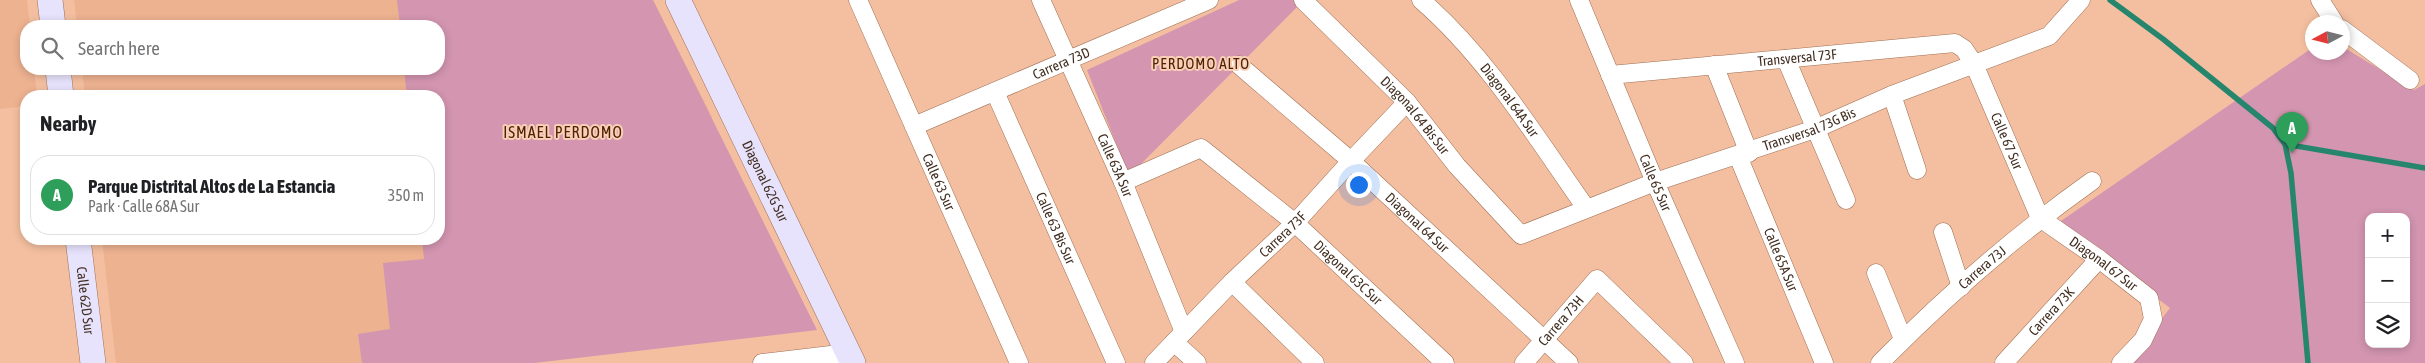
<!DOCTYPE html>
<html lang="en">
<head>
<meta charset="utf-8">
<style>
	body { margin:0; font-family:"Asap Condensed",sans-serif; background:#f6f6f6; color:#202124 }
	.controls { position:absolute; right:15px; bottom:15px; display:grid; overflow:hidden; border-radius:10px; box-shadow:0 2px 8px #0003 }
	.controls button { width:45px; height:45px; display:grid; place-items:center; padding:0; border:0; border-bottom:1px solid #e0e0e0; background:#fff; color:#202124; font:25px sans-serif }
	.compass { position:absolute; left:2305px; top:15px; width:45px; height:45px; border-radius:50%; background:#fff; box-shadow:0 2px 8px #0003; rotate:263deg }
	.you { position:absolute; left:1358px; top:184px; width:18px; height:18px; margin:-12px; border:4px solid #fff; border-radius:50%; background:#1a73e8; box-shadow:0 0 0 8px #1a73e833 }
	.badge { display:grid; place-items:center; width:32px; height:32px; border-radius:50%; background:#d93025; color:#fff; font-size:16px; font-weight:700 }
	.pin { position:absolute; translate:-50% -41px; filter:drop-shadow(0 1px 2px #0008) }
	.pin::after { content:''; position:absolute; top:26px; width:18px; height:15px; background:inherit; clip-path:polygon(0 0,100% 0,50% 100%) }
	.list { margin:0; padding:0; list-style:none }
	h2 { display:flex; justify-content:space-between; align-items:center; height:65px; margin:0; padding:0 20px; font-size:21px }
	h2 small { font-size:16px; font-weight:400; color:#757577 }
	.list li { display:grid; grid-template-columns:32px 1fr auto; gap:15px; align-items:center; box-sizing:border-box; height:80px; margin:0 10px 10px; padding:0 10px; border:1px solid #e0e0e0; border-radius:20px }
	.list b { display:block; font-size:19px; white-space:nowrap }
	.list p { margin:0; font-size:16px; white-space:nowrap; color:#757577 }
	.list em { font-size:16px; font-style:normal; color:#757577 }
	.icon { flex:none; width:28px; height:28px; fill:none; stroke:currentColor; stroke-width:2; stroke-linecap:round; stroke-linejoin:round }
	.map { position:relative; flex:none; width:2425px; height:363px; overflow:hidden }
	.search { position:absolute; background:#fff; box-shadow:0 2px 8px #0003; left:20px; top:20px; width:425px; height:55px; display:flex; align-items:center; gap:12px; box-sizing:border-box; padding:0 18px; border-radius:20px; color:#757577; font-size:19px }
	.panel { position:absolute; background:#fff; box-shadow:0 2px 8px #0003; left:20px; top:90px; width:425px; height:155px; border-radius:20px }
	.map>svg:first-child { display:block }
	.built { fill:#edb290 }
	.green { fill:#d395b0; fill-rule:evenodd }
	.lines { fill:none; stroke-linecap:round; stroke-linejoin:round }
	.stream { stroke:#26866d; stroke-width:5.5 }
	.street-casing { stroke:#9f6f52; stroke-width:19 }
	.secondary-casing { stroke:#9f6f52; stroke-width:26 }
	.street { stroke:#fff; stroke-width:18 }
	.secondary { stroke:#e8e3fd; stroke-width:25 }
	.labels { text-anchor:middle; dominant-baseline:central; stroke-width:4; stroke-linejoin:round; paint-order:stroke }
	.street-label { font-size:14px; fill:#422e21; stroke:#facfb6 }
	.neighbourhood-label { font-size:15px; letter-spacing:1px; fill:#4b2204; stroke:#facfb6 }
	.quarter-label { font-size:16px; letter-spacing:1px; fill:#4b2204; stroke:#facfb6 }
</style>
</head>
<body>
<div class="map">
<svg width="2425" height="363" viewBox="0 0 2425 363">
	<rect width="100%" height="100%" fill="#f4bfa0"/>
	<g class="built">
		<path d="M0,0H27L30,26H26V69H34L37,96H26V106L0,109Z"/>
		<path d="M74,0H653L712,117L534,363H116L102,239H439V96H85L82,69H439V26H77Z"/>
	</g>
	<g class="green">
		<path d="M397,0H653L817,330L534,363H362L358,334L390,329L383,263L424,259L422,239H439V96H407L404,69H439V26H400Z"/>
		<path d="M1239,0H1304L1129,176L1087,70Z"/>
		<path d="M2343,47L2414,90L2425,84V363H2128L2170,308L2058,223L2312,48V52H2342ZM2369,217H2406V344H2369Z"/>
	</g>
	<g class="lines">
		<g class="stream">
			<path d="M2110,0L2163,39L2273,128L2285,144L2291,173L2308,363"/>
			<path d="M2285,144L2425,168"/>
		</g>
		<g class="street-casing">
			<g id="street">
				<path id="s1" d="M858,0L1019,363"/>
				<path id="s2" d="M1041,0L1123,182L1184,332"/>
				<path id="s3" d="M1303,0L1407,102L1457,166L1521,235L1655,182L1815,129L1892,95L2049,36L2081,0"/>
				<path id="s4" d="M1421,0C1488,58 1535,136 1586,208"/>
				<path id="s5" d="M1579,0L1655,182L1735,363"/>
				<path d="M2320,0L2334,22"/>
				<path d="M2342,29L2410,80"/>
				<path d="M1786,59L1846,200"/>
				<path id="s6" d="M1239,65L1351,161L1569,363"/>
				<path d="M1714,65L1749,153"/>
				<path id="s7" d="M1610,75L1955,43L1964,49L1974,64L2040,218L2099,259L2149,298L2153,319L2143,340L2121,363"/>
				<path id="s8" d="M995,92L1116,363"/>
				<path d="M1892,95L1917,170"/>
				<path id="s9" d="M914,126L1209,0"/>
				<path id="s10" d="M1738,156L1824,363"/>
				<path id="s11" d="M1123,182L1201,148L1295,223L1445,363"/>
				<path d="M1943,232L1961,287"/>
				<path d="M1876,273L1903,339"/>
				<path d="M1232,282L1315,363"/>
				<path d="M1174,342L1197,363"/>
				<path d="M762,363L848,353"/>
				<path id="s12" d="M1154,363L1232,282L1295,223L1351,161L1407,102"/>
				<path id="s13" d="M1524,363L1597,279L1684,363"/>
				<path id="s14" d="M1880,363C1945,297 2016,235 2092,181"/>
				<path id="s15" d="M2004,363L2099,259"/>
			</g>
		</g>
		<g class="secondary-casing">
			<g id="secondary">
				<path d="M50,0L53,26"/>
				<path id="s16" d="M678,0L853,363"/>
				<path d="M58,69L61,96"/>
				<path id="s17" d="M78,239L93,363"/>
			</g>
		</g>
		<use href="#street" class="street"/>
		<use href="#secondary" class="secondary"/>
	</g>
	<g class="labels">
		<g class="street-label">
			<text stroke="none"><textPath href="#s7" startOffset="188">Transversal 73F</textPath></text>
			<text stroke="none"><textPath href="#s9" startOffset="160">Carrera 73D</textPath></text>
			<text stroke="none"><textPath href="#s4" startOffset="134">Diagonal 64A Sur</textPath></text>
			<text stroke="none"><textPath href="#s3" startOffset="161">Diagonal 64 Bis Sur</textPath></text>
			<text stroke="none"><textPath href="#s3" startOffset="628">Transversal 73G Bis</textPath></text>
			<text stroke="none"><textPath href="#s7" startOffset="459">Calle 67 Sur</textPath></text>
			<text stroke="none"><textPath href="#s2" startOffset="181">Calle 63A Sur</textPath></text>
			<text stroke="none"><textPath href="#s16" startOffset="201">Diagonal 62G Sur</textPath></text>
			<text stroke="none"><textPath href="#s1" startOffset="199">Calle 63 Sur</textPath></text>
			<text stroke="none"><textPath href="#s5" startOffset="198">Calle 65 Sur</textPath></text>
			<text stroke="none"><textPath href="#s6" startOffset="238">Diagonal 64 Sur</textPath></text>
			<text stroke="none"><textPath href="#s8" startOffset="149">Calle 63 Bis Sur</textPath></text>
			<text stroke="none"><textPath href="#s12" startOffset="182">Carrera 73F</textPath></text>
			<text stroke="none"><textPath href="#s10" startOffset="112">Calle 65A Sur</textPath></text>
			<text stroke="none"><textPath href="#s7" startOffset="621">Diagonal 67 Sur</textPath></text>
			<text stroke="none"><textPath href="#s14" startOffset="140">Carrera 73J</textPath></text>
			<text stroke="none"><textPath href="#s11" startOffset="278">Diagonal 63C Sur</textPath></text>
			<text stroke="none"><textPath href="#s17" startOffset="62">Calle 62D Sur</textPath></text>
			<text stroke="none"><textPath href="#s15" startOffset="70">Carrera 73K</textPath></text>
			<text stroke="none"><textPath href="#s13" startOffset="56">Carrera 73H</textPath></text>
		</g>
		<g class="neighbourhood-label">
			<text x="1201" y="63">PERDOMO ALTO</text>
		</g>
		<g class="quarter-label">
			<text x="563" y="132">ISMAEL PERDOMO</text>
		</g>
	</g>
</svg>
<div class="controls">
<button>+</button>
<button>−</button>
<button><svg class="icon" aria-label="layers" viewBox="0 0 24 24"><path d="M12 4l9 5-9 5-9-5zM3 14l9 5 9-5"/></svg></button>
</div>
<svg class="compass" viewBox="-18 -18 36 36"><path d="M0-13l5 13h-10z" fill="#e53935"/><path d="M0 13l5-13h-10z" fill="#757577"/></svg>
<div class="you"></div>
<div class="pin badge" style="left:2292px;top:153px;background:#2e9e5b">A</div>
<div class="search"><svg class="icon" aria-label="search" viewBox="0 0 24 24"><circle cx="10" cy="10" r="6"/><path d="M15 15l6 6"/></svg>Search here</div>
<section class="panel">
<h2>Nearby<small></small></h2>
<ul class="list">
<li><span class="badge" style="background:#2e9e5b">A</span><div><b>Parque Distrital Altos de La Estancia</b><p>Park · Calle 68A Sur</p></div><em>350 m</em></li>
</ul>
</section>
</div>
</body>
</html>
